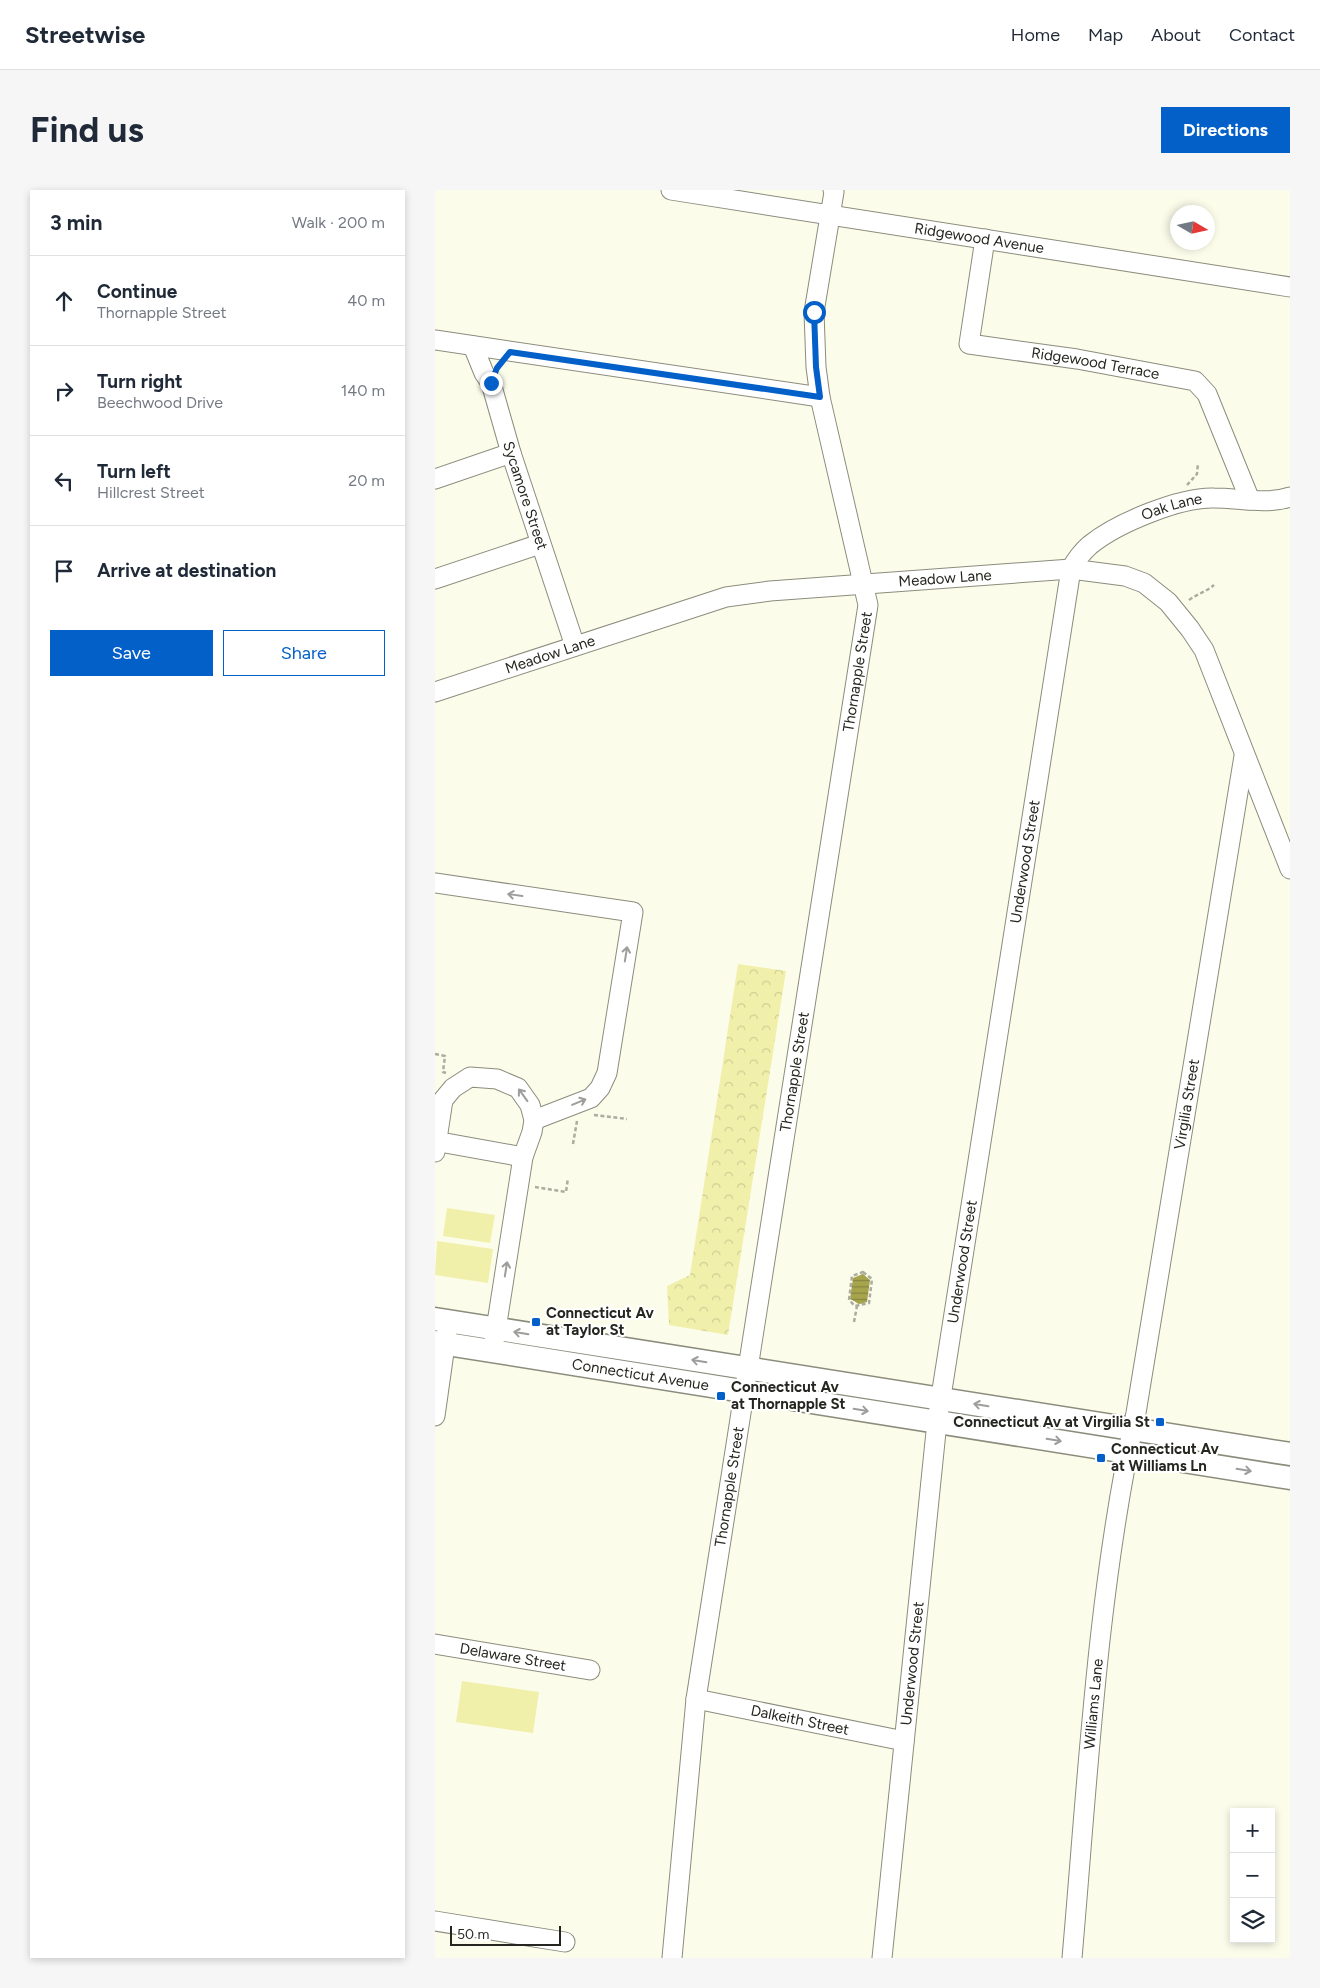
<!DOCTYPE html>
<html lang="en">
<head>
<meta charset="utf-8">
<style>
	body { margin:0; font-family:Figtree,sans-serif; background:#f6f6f7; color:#1f2937 }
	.controls { position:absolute; right:15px; bottom:15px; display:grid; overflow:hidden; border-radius:0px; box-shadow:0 2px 8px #0003 }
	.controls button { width:45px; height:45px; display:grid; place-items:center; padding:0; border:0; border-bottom:1px solid #e0e1e3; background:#fff; color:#1f2937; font:25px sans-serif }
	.compass { position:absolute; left:735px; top:15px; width:45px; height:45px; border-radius:50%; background:#fff; box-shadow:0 2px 8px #0003; rotate:99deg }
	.scale { position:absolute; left:15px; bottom:12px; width:111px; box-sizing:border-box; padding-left:5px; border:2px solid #262620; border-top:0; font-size:14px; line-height:18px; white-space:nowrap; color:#262620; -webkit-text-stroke:4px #fff; paint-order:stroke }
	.stop { position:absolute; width:15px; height:15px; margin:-11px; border:4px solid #0360c9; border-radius:50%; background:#fff }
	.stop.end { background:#0360c9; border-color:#fff; box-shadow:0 1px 5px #0008 }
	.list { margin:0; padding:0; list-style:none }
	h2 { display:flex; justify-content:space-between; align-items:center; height:65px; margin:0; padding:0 20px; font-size:21px }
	h2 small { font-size:16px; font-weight:400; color:#747a83 }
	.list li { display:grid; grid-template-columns:32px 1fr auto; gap:15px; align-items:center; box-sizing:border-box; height:90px; padding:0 20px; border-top:1px solid #e0e1e3 }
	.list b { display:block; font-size:19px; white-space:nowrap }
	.list p { margin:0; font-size:16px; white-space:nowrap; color:#747a83 }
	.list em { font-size:16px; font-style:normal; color:#747a83 }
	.actions { display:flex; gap:10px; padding:15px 20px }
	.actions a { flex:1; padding:11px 0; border:1px solid #0360c9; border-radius:0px; text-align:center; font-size:18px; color:#0360c9 }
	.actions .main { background:#0360c9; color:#fff }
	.icon { flex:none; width:28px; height:28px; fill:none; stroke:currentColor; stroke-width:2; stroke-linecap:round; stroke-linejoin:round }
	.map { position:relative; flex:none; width:855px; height:1768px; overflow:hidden; border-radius:0px }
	header { display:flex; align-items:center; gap:30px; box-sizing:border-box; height:70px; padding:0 25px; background:#fff; border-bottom:1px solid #e0e1e3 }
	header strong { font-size:24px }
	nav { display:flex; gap:28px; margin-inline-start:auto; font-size:18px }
	.intro { display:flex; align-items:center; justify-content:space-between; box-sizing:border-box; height:120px; padding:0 30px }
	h1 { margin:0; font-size:35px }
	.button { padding:12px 22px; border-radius:0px; background:#0360c9; color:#fff; font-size:18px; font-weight:700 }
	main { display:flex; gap:30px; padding:0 30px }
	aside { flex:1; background:#fff; border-radius:0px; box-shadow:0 2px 8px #0003 }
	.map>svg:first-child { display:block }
	.forest { fill:url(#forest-crowns) }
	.garden { fill:#f1f0ab }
	.water { fill:url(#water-rules) }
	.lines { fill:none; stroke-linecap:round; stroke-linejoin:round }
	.minor-casing { stroke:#8c8c7d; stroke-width:21 }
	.major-casing { stroke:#8c8c7d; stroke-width:25 }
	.path { stroke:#acac9f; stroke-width:2.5; stroke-dasharray:4 2.5; stroke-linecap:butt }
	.minor { stroke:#fff; stroke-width:19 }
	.major { stroke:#fff; stroke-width:22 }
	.oneway { stroke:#9d9d9b }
	.route { stroke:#0360c9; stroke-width:6 }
	.poi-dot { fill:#0360c9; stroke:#fff; stroke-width:2 }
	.labels { text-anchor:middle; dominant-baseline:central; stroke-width:4; stroke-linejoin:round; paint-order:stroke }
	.street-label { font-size:15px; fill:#262620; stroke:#fff }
	.poi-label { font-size:15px; font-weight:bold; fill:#262620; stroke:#fff; text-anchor:start }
</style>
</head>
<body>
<header>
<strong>Streetwise</strong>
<nav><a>Home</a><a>Map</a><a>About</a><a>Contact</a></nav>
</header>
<div class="intro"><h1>Find us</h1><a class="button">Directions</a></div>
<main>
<aside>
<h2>3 min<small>Walk · 200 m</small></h2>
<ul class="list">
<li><svg class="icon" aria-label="ahead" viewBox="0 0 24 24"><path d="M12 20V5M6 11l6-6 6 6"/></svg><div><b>Continue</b><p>Thornapple Street</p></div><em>40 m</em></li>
<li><svg class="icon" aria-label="right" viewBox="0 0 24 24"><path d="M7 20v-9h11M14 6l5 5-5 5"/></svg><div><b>Turn right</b><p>Beechwood Drive</p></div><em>140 m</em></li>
<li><svg class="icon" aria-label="left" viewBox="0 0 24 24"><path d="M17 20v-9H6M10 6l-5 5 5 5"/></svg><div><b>Turn left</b><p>Hillcrest Street</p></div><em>20 m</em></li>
<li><svg class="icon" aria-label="arrive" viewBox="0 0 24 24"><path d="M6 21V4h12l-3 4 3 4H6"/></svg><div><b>Arrive at destination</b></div></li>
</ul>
<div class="actions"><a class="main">Save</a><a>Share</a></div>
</aside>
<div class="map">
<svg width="855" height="1768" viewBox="0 0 855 1768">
	<defs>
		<pattern id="forest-crowns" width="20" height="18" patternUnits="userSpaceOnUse" patternTransform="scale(1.25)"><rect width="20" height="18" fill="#f1f0ab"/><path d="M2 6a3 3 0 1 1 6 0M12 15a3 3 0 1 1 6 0" fill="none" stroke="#cece93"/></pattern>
		<pattern id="water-rules" width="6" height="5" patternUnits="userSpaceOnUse" patternTransform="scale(1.25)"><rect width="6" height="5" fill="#a6a44c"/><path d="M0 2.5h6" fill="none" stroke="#87853f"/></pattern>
	</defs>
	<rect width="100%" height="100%" fill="#fcfceb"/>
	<path class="forest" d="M303,774L351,781L293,1145L234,1135L232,1096L255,1085Z"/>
	<g class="garden">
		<path d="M12,1018L60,1025L55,1053L8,1046Z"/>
		<path d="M2,1051L58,1059L53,1093L0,1085Z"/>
		<path d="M27,1491L104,1502L98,1543L21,1532Z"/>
	</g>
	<path class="water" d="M428,1084L435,1090L432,1112C420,1116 425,1113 415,1109L418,1088Z"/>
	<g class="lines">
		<g class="minor-casing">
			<g id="minor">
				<path id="s1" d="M236,0L855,97"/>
				<path id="s2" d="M550,49L534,154L642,169L760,191L772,204L815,310"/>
				<path d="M0,150L385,207"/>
				<path id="s3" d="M38,156L49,183L56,193L76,263L140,456"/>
				<path d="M0,289L76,263"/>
				<path d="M0,389L105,354"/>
				<path id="s4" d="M0,502L291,407L335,401L636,379L690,386L709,393L733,412L755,439L769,460L855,679"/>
				<path d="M0,693L198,722L172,883L165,898L156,908L99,930"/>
				<path d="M0,951L88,967"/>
				<path d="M0,962L8,910L18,898L35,887L62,889L83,898L95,915L99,930L97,942L88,967L59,1152"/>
				<path d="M0,1226L12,1141"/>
				<path id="s5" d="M0,1454L155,1480"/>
				<path id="s6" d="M261,1509L469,1551"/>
				<path d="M0,1731L130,1752"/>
				<path id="s7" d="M237,1768L261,1509L433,415L385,207L381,177L379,122L399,2L398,0"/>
				<path id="s8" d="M447,1768L502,1232L636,379C641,370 647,362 655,355C682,333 745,307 779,308C804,308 831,315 855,307"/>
				<path id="s9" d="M637,1768C653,1586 662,1401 701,1223L809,566"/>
			</g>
		</g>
		<g class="major-casing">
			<g id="major">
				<path d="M0,1129L855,1264"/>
				<path id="s10" d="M0,1152L855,1288"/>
			</g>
		</g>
		<g class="path">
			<path d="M752,295L762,284L763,273"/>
			<path d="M754,410C762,404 771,402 779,395"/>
			<path d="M0,864L10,866L8,882L11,883"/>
			<path d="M159,925L192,929"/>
			<path d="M138,954L142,931"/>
			<path d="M100,997L131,1002L133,988"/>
			<path d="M428,1082L437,1089L434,1113L420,1116L414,1110L417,1086Z"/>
			<path d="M419,1132L422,1116"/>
		</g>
		<use href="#minor" class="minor"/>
		<use href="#major" class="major"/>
	</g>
	<defs><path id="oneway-shaft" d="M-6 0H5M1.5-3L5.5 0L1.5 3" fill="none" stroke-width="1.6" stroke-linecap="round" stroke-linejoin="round" transform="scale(1.25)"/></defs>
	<g class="oneway">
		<use href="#oneway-shaft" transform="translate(80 705) rotate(-172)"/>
		<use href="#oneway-shaft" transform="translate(191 764) rotate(-81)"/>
		<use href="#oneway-shaft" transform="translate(88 905) rotate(-126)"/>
		<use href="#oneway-shaft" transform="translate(144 912) rotate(-22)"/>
		<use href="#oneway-shaft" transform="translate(71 1079) rotate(-81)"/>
		<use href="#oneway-shaft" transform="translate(86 1143) rotate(-171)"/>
		<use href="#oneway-shaft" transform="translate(264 1171) rotate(-171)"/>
		<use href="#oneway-shaft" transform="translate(546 1215) rotate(-171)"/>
		<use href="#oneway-shaft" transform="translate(426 1220) rotate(9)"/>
		<use href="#oneway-shaft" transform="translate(619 1250) rotate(9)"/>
		<use href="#oneway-shaft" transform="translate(809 1280) rotate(9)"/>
	</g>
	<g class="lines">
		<path class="route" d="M56,193L62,178L75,162L385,207L381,177L379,122"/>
	</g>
	<g class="poi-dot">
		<rect x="96" y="1127" width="10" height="10" rx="2.5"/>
		<rect x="281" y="1201" width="10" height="10" rx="2.5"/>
		<rect x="720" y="1227" width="10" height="10" rx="2.5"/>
		<rect x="661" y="1263" width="10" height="10" rx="2.5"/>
	</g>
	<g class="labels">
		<g class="street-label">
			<text stroke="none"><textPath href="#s1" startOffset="312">Ridgewood Avenue</textPath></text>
			<text stroke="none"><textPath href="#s2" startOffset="234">Ridgewood Terrace</textPath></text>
			<text stroke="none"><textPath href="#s3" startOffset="159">Sycamore Street</textPath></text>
			<text stroke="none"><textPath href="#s8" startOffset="1524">Oak Lane</textPath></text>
			<text stroke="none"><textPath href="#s4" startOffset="526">Meadow Lane</textPath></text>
			<text stroke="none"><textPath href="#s4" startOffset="121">Meadow Lane</textPath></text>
			<text stroke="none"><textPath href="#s7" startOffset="1300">Thornapple Street</textPath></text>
			<text stroke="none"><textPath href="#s8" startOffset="1106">Underwood Street</textPath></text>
			<text stroke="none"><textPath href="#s7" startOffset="895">Thornapple Street</textPath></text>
			<text stroke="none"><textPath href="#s9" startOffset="862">Virgilia Street</textPath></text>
			<text stroke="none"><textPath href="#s8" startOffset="701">Underwood Street</textPath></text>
			<text stroke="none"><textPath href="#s10" startOffset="208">Connecticut Avenue</textPath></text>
			<text stroke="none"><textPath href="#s7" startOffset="475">Thornapple Street</textPath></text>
			<text stroke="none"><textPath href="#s5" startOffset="79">Delaware Street</textPath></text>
			<text stroke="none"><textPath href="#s8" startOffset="296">Underwood Street</textPath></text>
			<text stroke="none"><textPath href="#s9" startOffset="255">Williams Lane</textPath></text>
			<text stroke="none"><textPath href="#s6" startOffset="106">Dalkeith Street</textPath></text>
		</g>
		<g class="poi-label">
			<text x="111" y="1123">Connecticut Av<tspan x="111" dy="17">at Taylor St</tspan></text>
			<text x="296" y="1197">Connecticut Av<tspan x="296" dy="17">at Thornapple St</tspan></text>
			<text x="715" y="1232" text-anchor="end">Connecticut Av at Virgilia St</text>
			<text x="676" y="1259">Connecticut Av<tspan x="676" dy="17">at Williams Ln</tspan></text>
		</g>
	</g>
</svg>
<div class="controls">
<button>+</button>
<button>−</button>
<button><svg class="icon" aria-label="layers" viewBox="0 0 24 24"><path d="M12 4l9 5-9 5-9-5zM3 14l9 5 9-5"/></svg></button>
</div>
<svg class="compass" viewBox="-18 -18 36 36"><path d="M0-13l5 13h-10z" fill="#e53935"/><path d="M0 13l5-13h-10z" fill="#747a83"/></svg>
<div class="scale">50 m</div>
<div class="stop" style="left:379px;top:122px"></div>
<div class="stop end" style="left:56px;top:193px"></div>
</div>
</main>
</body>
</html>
